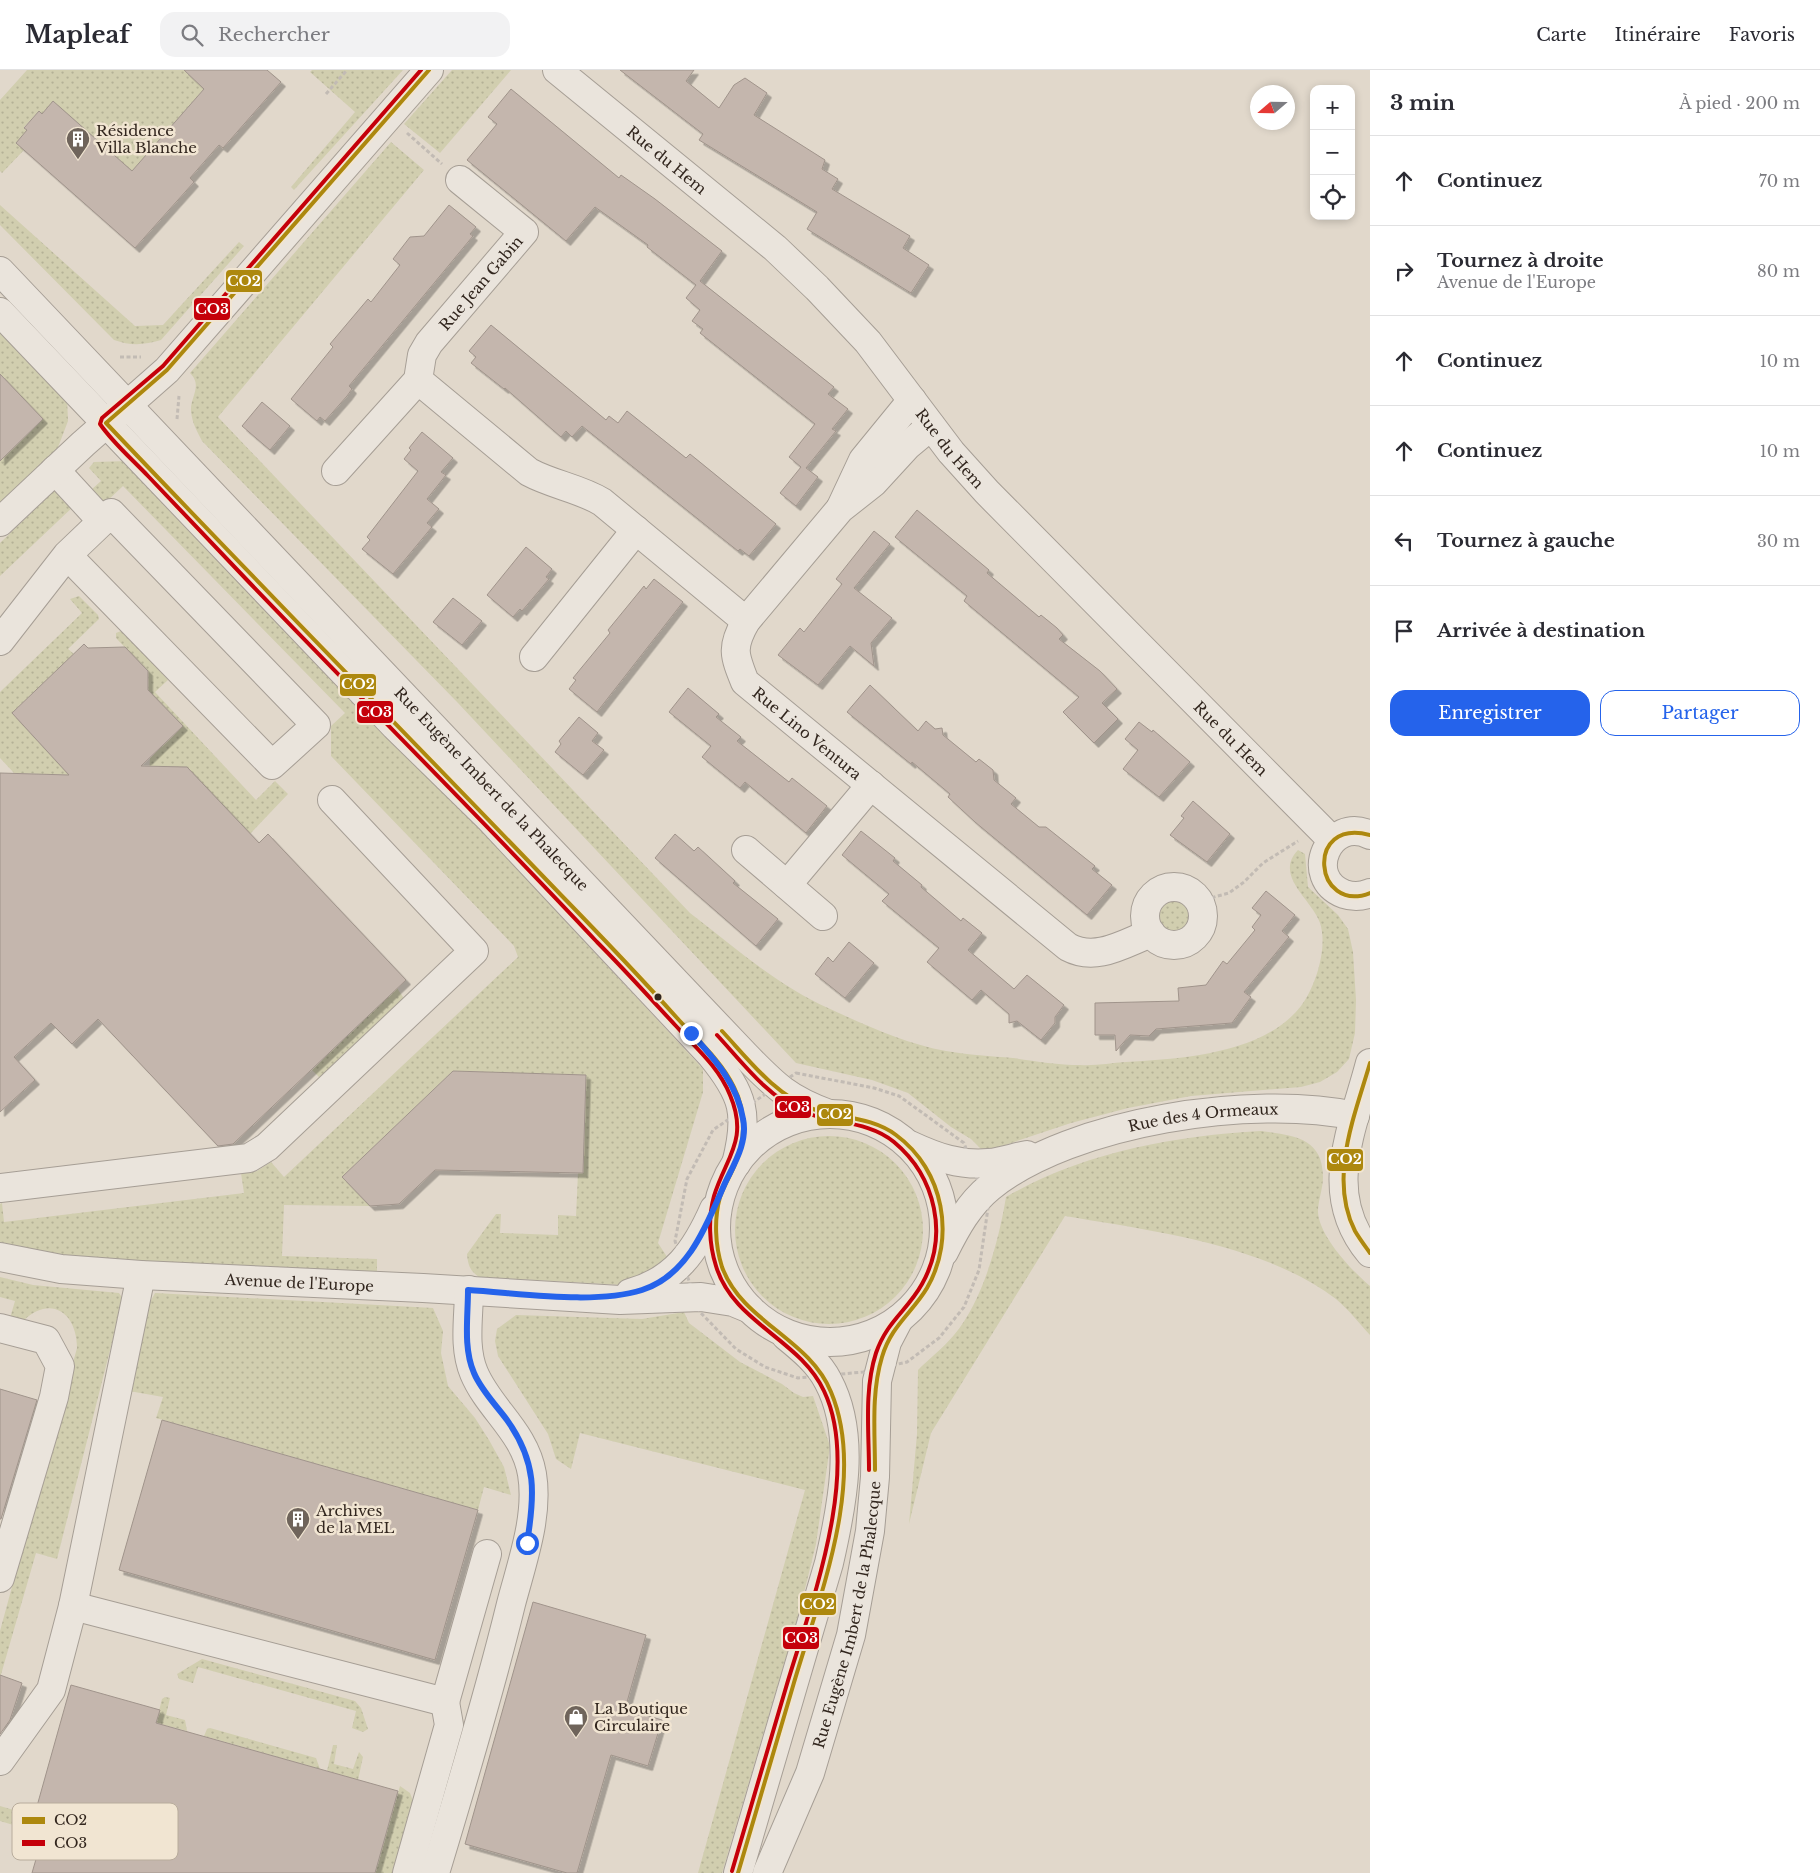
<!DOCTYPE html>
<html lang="fr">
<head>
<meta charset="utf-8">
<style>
	body { margin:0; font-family:"Libre Baskerville",serif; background:#f2f2f3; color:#2b2b33 }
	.controls { position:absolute; right:15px; top:15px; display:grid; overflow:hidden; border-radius:10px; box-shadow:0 2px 8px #0003 }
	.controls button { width:45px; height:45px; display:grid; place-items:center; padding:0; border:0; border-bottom:1px solid #e1e1e2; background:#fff; color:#2b2b33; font:25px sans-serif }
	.compass { position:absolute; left:1250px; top:15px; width:45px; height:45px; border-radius:50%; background:#fff; box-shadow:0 2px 8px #0003; rotate:250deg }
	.stop { position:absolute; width:15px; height:15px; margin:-11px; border:4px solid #2563eb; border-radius:50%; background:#fff }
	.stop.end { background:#2563eb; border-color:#fff; box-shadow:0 1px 5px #0008 }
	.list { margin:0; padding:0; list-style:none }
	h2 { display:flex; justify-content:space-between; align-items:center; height:65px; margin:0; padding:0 20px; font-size:21px }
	h2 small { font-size:16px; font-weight:400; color:#7c7c81 }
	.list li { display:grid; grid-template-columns:32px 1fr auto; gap:15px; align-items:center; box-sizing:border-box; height:90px; padding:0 20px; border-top:1px solid #e1e1e2 }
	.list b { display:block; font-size:19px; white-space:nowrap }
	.list p { margin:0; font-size:16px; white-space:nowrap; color:#7c7c81 }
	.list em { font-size:16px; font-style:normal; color:#7c7c81 }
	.actions { display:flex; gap:10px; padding:15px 20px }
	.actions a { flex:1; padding:11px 0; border:1px solid #2563eb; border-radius:15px; text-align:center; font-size:18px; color:#2563eb }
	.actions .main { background:#2563eb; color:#fff }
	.icon { flex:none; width:28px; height:28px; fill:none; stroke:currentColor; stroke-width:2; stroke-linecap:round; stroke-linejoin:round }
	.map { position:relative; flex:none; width:1370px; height:1803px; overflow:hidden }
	header { display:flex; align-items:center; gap:30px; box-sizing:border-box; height:70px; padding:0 25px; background:#fff; border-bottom:1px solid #e1e1e2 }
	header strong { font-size:24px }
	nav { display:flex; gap:28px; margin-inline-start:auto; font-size:18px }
	.search { width:350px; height:45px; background:#f2f2f3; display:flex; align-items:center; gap:12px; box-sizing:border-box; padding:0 18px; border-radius:15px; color:#7c7c81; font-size:19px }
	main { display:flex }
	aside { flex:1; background:#fff }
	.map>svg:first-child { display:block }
	.grass { fill:url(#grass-dots) }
	.building { fill:#c4b6ad; stroke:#a0948b; filter:url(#shadow) }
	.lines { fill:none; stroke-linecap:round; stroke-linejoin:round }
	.minor-casing { stroke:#a69e95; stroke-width:30 }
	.path { stroke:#c2bbb4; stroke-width:3; stroke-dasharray:4 2.5; stroke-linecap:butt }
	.minor { stroke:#eae4dc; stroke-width:28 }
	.bus-1-casing { stroke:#f1e5d2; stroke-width:8 }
	.bus-2-casing { stroke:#f1e5d2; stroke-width:8 }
	.bus-1 { stroke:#ad880e; stroke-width:4 }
	.bus-2 { stroke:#c5000a; stroke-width:4 }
	.route { stroke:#2563eb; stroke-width:6 }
	.bus-dot { fill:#32261e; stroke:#f1e5d2; stroke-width:2 }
	.labels { text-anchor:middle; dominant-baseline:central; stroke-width:5; stroke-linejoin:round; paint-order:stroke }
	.poi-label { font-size:15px; fill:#32261e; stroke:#f1e5d2; text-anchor:start }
	.street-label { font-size:15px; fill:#32261e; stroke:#f1e5d2 }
	.key { fill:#f1e5d2; stroke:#b8ac9c; stroke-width:1 }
	.key-label { font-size:14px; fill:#32261e }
	.line-badge { stroke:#f1e5d2; stroke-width:2 }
	.badge-label { font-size:14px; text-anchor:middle; font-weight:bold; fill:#fff }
</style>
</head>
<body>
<header>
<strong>Mapleaf</strong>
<div class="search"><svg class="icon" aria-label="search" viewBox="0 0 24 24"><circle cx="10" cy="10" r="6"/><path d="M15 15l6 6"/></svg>Rechercher</div>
<nav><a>Carte</a><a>Itinéraire</a><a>Favoris</a></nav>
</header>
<main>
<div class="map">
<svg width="1370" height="1803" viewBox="0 0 1370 1803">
	<defs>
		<pattern id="grass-dots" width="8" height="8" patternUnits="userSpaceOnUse" patternTransform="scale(1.25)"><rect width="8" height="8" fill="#d1ceaf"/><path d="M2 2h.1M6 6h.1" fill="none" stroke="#b4b196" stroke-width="1.8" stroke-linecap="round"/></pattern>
		<filter id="shadow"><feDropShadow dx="4.5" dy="4.5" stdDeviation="0" flood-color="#0004"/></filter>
	</defs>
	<rect width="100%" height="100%" fill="#e1d8cb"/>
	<g class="grass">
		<path d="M27,0H184L204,19L132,101L53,32L42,44L39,41L24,57L27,60L24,80L2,103L0,101V30Z"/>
		<path d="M312,0H403L294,120L291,117L355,42L310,2Z"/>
		<path d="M452,0H511L440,83L404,54Z"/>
		<path d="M391,72L424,100L218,347L690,843C734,877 777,915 828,938C865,955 906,974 946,981C968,985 991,986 1013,988C1035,991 1058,995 1080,995C1095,996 1111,993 1126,992C1181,989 1264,984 1301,936C1316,916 1328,877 1320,853C1313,830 1273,806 1298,780L1305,784L1308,817L1338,845L1348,859L1353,882L1356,930L1355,963L1349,989L1337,1002L1320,1012L1301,1017L1191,1026L1128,1038L1071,1053L984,1082L971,1069L951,1057L908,1023L872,1010L796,993L458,633L202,371C197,361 192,353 191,341C190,327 203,316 190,303Z"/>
		<path d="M0,135L135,256L163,255L239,172L244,176L161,270C144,275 131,276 114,270L0,155Z"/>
		<path d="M0,258L67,328L68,351L57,380L0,435V391L43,349L0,304Z"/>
		<path d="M129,391L457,734L703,999V1022L658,1173L671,1193L623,1215L479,1207C470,1201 468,1195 467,1184L496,1144H501L500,1163L558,1165V1145L576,1146L578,1103H583L585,1005L453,1001L342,1107L370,1136L284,1135L282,1186L377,1189V1202L133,1191L33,1183L0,1172V1134L2,1133L4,1152L244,1123L241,1103L257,1101L271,1092L284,1107L518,887L514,876L331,686V656L345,643L123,416L105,433L91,420L101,411L89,398L94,392Z"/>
		<path d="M57,418L76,434L0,506V473Z"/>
		<path d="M79,526L98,545L99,549L68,579L74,584L12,643L69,705L14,703L0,688V622L82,543L70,529Z"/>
		<path d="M121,561L127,564L168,610L155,622L256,730L275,711L288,724L250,764L149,706L150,688L183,656L148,620V602L116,568V563Z"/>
		<circle cx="1174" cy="847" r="19"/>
		<path d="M397,918L409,936L326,1014L312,1000Z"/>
		<path d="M1261,1061C1292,1065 1323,1067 1323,1107C1323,1119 1318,1130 1318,1142C1319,1166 1352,1201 1370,1216V1265C1359,1253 1348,1239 1336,1229C1263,1174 1153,1161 1065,1146L931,1363L909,1454L917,1364L918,1300C929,1289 943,1278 954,1265C983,1231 999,1170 1006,1127C1084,1082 1173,1066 1261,1061Z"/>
		<circle cx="829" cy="1160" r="94"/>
		<path d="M0,1207L33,1215L119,1223L123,1229L57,1489L36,1483L0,1608V1561L77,1278C77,1243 51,1224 23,1251L10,1248L15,1231L0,1227Z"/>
		<path d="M155,1223L433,1238L443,1261L441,1283L448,1316L475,1348L489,1370L504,1397L511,1425L484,1417L478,1440L156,1348L163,1327L129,1321L148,1236Z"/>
		<path d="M684,1242L689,1253L740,1292L782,1314L794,1323L803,1327L813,1326L830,1376L816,1474L798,1547L722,1803H698L805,1420L580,1363L571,1399L556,1389L548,1364L498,1286L495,1271L497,1259L516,1245L642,1249Z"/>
		<path d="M202,1589L355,1631L361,1638L368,1659L363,1662L352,1658L356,1641L198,1597L193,1613L179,1609L177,1604Z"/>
		<path d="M165,1627L170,1628L166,1645L185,1650L187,1661L156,1653L162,1629Z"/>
		<path d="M210,1658L316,1688L320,1699L204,1666L207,1659Z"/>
		<path d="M333,1675H337L334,1694L353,1699L359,1682L363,1687L358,1710L327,1701Z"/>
		<path d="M400,1716L410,1723L413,1731L392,1803H375Z"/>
		<path d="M0,1736L34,1746L30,1760L0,1751Z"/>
	</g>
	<g class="building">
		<path d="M184,0H267L281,12L223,78L219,75L190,108L194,112L135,178L16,73L27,60L24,58L39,41L42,44L53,31L132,101L204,19Z"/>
		<path d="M620,0H694L686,11L719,38L734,15L745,8L767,23L754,45L825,90L822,99L838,109L832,119L910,166L903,178L929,195L911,223L807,159L817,142L699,70L703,64Z"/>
		<path d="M511,19L619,108L621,105L655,129L722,181L700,211L834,317L828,324L848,339L832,359L836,361L806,398L818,407L796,436L780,423L801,397L789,387L815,354L700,263L703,259L692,251L700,240L686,228L696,215L647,177L648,175L595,137L566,171L467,90L497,54L488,47Z"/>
		<path d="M449,135L476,157L470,164L473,166L349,316L352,319L347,326L325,351L320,347L317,351L291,329L333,277L330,274L368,229L371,232L400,195L393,189L410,167L424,166Z"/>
		<path d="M491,255L606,350L609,346L618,353L627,341L686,388L690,384L776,454L749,486L740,479L738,481L582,356L572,367L566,361L561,367L505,318L504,319L471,293L476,287L469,281Z"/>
		<path d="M0,304L43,349L0,391Z"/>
		<path d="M262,332L290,356L270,380L242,356Z"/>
		<path d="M422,362L453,388L441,402L446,405L427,429L439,439L427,453L432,457L393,504L362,479L370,470L367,467L418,401L404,389L411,380L409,378Z"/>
		<path d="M917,440L989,500L987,503L1039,547L1041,545L1057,558L1063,565L1059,569L1100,601L1117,619L1102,633L1118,649L1094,673L1063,642L1079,627L964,531L967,526L895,467Z"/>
		<path d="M874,461L890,474L854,518L892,548L871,573L874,596L850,576L818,615L778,585L800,558L804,562L842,514L836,509Z"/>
		<path d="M526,477L552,499L546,507L549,509L522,541L520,539L513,547L487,525Z"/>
		<path d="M654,509L683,532L597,642L569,619L576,610L573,608L610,563L608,560L644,516L646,519Z"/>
		<path d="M453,528L482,551L462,575L433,552Z"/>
		<path d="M84,574L88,578L125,577L148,601V620L183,656L141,696L187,697L259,773L268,764L406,910L233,1074L218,1076L98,949L72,974L51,953L14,987L35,1010L0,1042V703L69,705L12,643Z"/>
		<path d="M870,615L918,661L926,651L935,659L942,658L943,665L976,692L979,689L993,700L994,710L1016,728L1011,734L1039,757H1046L1095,796L1092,799L1112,815L1087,845L975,752L948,727L950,724L912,692L911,694L847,642Z"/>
		<path d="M688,618L719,644L716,647L741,667L737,671L789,712L792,708L827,736L806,763L745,712L740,718L702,687L711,676L669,642Z"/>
		<path d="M579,647L598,663L592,671L604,680L583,705L555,682L561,674L559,671Z"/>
		<path d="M1139,652L1152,662L1153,660L1190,692L1159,727L1123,699L1138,680L1125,669Z"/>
		<path d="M1193,731L1230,764L1207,792L1170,765L1184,748L1181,746Z"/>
		<path d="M861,761L895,788L893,791L922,815L921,817L961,851L963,848L982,863L968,880L1014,919L1027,905L1064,935L1055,947V953L1041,970L1017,951L1009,953V944L981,920L972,930L927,892L939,878L882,831L889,824L842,785Z"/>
		<path d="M675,764L694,781L698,777L735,811L733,813L778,849L756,876L655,788Z"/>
		<path d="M1266,821L1295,845L1282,861L1289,867L1244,922L1251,927L1232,953L1156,959L1149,966L1130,965L1116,981L1115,965H1095V933L1179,931L1178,918L1206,915L1223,891L1227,894L1255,860L1252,857L1261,845L1252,838Z"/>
		<path d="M849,872L874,893L845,928L815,904L828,887L833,892Z"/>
		<path d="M453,1001L586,1005L583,1103L435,1100L399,1134L370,1136L342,1107Z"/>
		<path d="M0,1319L37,1330L1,1449H0Z"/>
		<path d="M162,1350L478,1440L435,1590L119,1500Z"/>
		<path d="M533,1532L646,1565L625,1639L662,1650L648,1696L611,1685L577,1803H567L465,1774Z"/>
		<path d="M0,1605L22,1613L10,1650L0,1664Z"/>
		<path d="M71,1615L160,1640L156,1653L398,1721L375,1803H32L43,1765L30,1761Z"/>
	</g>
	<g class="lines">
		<g class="minor-casing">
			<g id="minor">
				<path id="s1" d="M557,0L775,178L817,218L868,272L951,382L987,422L1332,770"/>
				<path id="s2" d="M0,201L745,985C775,1016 788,1029 829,1044"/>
				<path d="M0,242L395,656L489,748L711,985C744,1025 749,1044 736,1094"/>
				<path d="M418,310L529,402C553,415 579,418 602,432L746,551"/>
				<path id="s3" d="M931,356L907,376L873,413L840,439L746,551C731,577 734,585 745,612L1068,877C1096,892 1123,874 1151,863"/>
				<path d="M55,400L102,451"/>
				<path id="s4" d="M336,401L418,310L422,285L429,273L524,162L460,110"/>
				<path d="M841,437L863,390L912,330"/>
				<path d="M0,452L83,374L167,300L429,0"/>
				<path d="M0,571L67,485L111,443L316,655L272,695L67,485"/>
				<path d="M534,587L636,460"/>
				<path d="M1370,765C1329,745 1302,808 1344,824C1353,827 1361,827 1370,823"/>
				<path d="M746,780L823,846"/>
				<path d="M787,815L871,715"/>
				<circle cx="1174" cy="846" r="29"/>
				<path d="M1370,993C1353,1059 1320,1123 1370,1183"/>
				<circle cx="830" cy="1158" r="114"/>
				<path d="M910,1075C936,1087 960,1096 989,1093C1002,1092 1015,1087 1027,1085"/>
				<path d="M0,1118L249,1088L267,1077L474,881L332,730"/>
				<path id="s5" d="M944,1182C956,1158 969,1134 990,1117C1072,1051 1254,1024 1355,1046"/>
				<path id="s6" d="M0,1187L61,1199L141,1205L423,1218L620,1230L701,1227L733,1232L750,1239"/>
				<path d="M630,1223C675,1211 696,1180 714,1139"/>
				<path d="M0,1258L46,1270L60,1296L54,1327L0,1508"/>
				<path d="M73,1536L445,1632L487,1484"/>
				<path d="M0,1691L51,1620L73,1536L141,1205"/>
				<path d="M407,1803L449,1655L445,1632"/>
				<path d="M435,1803C462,1714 489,1624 511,1534C522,1492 539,1446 532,1404C525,1362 489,1339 474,1303C463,1277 469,1247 469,1220"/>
				<path d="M738,1803L829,1493C842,1436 857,1365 828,1311C819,1293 802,1279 786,1266"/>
				<path id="s7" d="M767,1803L810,1703L851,1565L870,1461L875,1407L877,1311L887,1272L899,1249"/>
			</g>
		</g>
		<g class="path">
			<path d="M326,24L347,0"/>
			<path d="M407,63L442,94"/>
			<path d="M120,287H141"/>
			<path d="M177,349L179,326"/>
			<path d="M1199,831L1229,823L1244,812L1263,793L1298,771"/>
			<path d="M796,1003L874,1018L899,1026L920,1041L964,1073L988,1138L979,1200L964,1237L939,1268L907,1292L863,1302L798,1308L765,1297L736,1279L700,1242L675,1171L687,1109L713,1060Z"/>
		</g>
		<use href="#minor" class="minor"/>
		<g class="bus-1-casing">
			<g id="bus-1">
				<path d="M429,0L167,300L106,353C257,512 410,668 562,826C601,866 640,907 678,949C697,970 721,990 734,1017C746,1041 746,1070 735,1094C731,1105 724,1115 720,1127C714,1149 715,1175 722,1197C742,1252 809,1268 831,1322C868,1410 818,1530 793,1616C775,1678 756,1741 738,1803"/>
				<path d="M1370,765C1304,747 1314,845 1370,823"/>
				<path d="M722,961C749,990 775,1025 813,1039C840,1048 872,1047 896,1065C944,1100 956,1168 927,1218C912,1243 891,1256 882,1287C871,1323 875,1363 875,1400"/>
				<path d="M1370,993C1355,1045 1328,1108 1355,1161C1359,1168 1365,1176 1370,1183"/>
			</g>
		</g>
		<g class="bus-2-casing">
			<g id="bus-2">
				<path d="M421,0L163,296L102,348L100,354C113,373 132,389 148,406C180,440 213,474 246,509C362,630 482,749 597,872C624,899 650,928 676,956C695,977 719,997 730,1025C749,1070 726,1087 714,1126C708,1148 709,1174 716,1196C733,1253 800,1269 824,1321C862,1401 811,1534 787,1614C769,1676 750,1739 732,1801"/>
				<path d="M717,965C742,992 767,1026 801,1041C830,1054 868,1050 894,1072C936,1107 949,1166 922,1214C907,1241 887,1251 876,1283C864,1320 869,1362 869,1400"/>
			</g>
		</g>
		<use href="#bus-1" class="bus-1"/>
		<use href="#bus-2" class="bus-2"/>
	</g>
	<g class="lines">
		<path class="route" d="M527,1473C535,1424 537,1392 507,1350C496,1335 481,1320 474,1303C463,1278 468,1247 468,1220C520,1223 594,1235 642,1220C689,1205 707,1154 725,1113C734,1094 748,1072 743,1049C737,1013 715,990 691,963"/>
	</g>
	<defs>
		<g id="building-pin" transform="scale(1.25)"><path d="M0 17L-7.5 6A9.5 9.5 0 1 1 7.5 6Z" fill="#6f645b" stroke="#f1e5d2"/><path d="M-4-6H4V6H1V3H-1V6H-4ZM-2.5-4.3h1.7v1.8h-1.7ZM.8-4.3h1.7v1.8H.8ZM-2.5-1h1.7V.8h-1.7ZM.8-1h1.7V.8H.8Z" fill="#fff"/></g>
		<g id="shop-pin" transform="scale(1.25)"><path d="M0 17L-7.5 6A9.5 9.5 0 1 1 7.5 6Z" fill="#6f645b" stroke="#f1e5d2"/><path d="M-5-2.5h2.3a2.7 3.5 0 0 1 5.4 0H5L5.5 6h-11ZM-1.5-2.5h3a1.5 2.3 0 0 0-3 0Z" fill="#fff"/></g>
	</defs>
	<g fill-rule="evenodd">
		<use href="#building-pin" x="78" y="69"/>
		<use href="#building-pin" x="298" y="1449"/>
		<use href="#shop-pin" x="576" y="1647"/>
	</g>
	<circle class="bus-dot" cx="658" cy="927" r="4.5"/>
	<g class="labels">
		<g class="poi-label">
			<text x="96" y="60">Résidence<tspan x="96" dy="17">Villa Blanche</tspan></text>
			<text x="316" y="1440">Archives<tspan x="316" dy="17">de la MEL</tspan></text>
			<text x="594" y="1638">La Boutique<tspan x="594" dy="17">Circulaire</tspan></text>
		</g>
		<g class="street-label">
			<text stroke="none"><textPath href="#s1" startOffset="142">Rue du Hem</textPath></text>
			<text stroke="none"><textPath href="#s4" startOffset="241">Rue Jean Gabin</textPath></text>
			<text stroke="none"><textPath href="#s1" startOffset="548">Rue du Hem</textPath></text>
			<text stroke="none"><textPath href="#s3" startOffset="415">Rue Lino Ventura</textPath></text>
			<text stroke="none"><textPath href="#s1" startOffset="952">Rue du Hem</textPath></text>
			<text stroke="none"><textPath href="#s2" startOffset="714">Rue Eugène Imbert de la Phalecque</textPath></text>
			<text stroke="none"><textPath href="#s5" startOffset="308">Rue des 4 Ormeaux</textPath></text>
			<text stroke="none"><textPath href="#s6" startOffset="301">Avenue de l'Europe</textPath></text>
			<text stroke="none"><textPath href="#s7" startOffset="272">Rue Eugène Imbert de la Phalecque</textPath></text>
		</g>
	</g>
	<rect x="12" y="1733" width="166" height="57" rx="8" class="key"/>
	<rect x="22" y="1747" width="23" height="7" fill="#ad880e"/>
	<rect x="22" y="1770" width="23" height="6" fill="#c5000a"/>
	<g class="key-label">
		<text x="54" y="1755">CO2</text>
		<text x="54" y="1778">CO3</text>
	</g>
	<g class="line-badge">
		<rect x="225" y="199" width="38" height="24" rx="5" fill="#ad880e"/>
		<rect x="193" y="227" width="38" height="24" rx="5" fill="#c5000a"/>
		<rect x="339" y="603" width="38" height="24" rx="5" fill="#ad880e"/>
		<rect x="356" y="630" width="38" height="24" rx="5" fill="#c5000a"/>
		<rect x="774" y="1025" width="38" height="24" rx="5" fill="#c5000a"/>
		<rect x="816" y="1033" width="38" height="24" rx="5" fill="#ad880e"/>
		<rect x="1326" y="1078" width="38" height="24" rx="5" fill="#ad880e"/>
		<rect x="799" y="1522" width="38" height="24" rx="5" fill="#ad880e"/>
		<rect x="782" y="1556" width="38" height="24" rx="5" fill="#c5000a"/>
	</g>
	<g class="badge-label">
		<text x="244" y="216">CO2</text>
		<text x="212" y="244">CO3</text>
		<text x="358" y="619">CO2</text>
		<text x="375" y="647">CO3</text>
		<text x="793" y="1042">CO3</text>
		<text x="835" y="1049">CO2</text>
		<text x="1345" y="1094">CO2</text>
		<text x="818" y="1539">CO2</text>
		<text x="801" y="1573">CO3</text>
	</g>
</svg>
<div class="controls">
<button>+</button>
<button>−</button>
<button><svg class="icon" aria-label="locate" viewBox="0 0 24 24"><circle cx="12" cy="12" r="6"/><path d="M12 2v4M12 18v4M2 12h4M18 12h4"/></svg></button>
</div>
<svg class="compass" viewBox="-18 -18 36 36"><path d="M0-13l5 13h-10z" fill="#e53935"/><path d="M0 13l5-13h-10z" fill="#7c7c81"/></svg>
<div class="stop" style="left:527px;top:1473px"></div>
<div class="stop end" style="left:691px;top:963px"></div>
</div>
<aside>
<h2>3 min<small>À pied · 200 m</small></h2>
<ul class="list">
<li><svg class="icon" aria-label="ahead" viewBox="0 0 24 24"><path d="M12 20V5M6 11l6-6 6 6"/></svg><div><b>Continuez</b></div><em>70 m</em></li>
<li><svg class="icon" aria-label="right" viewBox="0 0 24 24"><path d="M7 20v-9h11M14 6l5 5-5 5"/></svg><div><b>Tournez à droite</b><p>Avenue de l'Europe</p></div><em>80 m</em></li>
<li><svg class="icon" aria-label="ahead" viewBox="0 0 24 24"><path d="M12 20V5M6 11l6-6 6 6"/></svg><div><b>Continuez</b></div><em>10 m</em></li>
<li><svg class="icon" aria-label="ahead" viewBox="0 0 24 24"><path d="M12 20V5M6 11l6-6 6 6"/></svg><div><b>Continuez</b></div><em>10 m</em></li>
<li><svg class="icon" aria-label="left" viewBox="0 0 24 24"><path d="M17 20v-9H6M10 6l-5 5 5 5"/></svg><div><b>Tournez à gauche</b></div><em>30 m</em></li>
<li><svg class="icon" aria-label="arrive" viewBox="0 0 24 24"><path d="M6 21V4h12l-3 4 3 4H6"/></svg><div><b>Arrivée à destination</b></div></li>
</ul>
<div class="actions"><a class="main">Enregistrer</a><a>Partager</a></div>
</aside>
</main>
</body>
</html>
